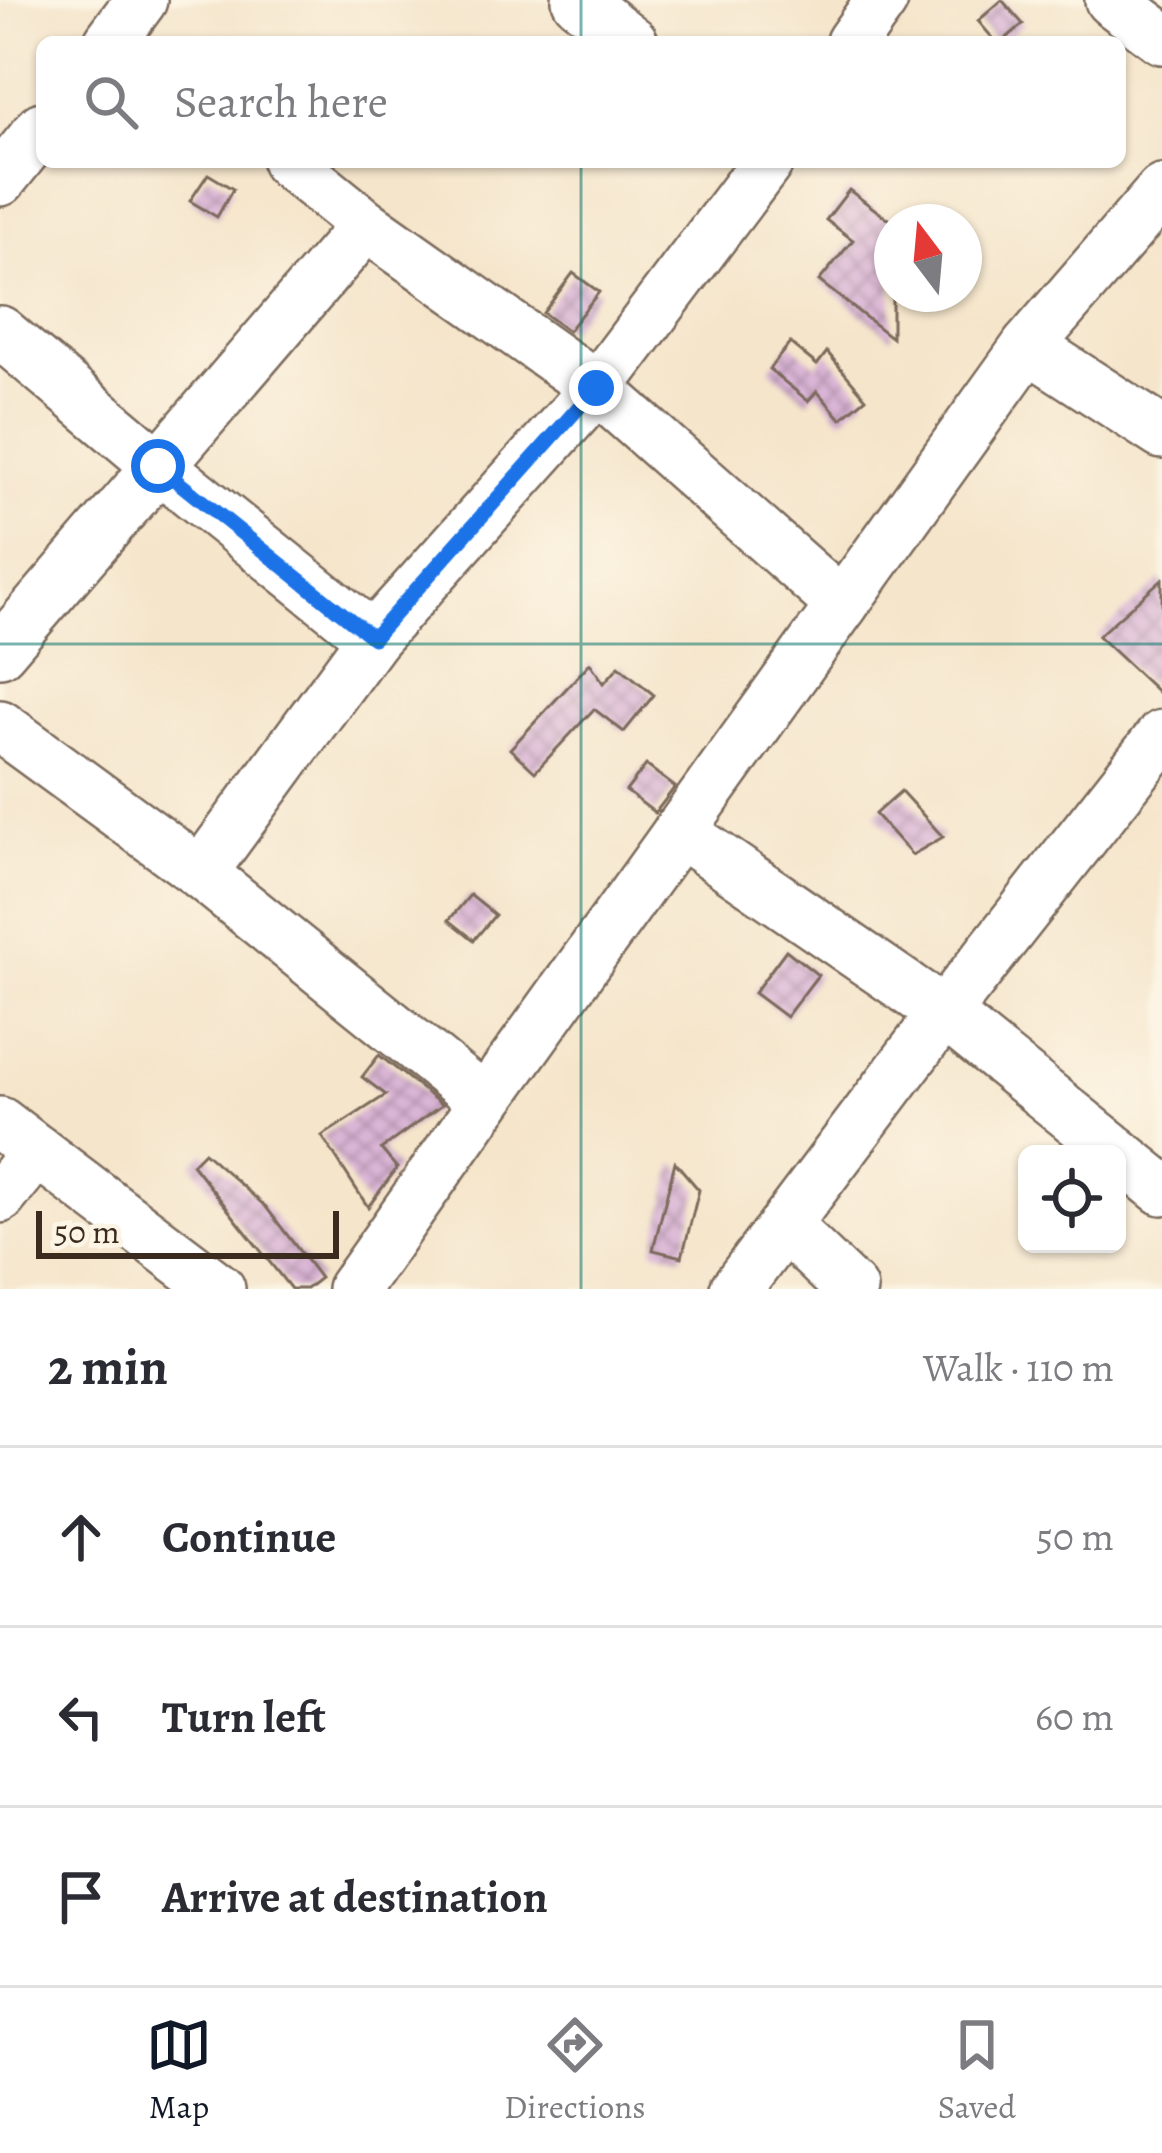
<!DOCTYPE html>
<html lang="en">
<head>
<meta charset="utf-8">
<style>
	body { margin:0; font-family:Alegreya,serif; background:#f7f7f7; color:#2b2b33 }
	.controls { position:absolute; right:36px; bottom:36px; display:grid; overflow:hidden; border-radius:18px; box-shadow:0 3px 9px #0004 }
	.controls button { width:108px; height:108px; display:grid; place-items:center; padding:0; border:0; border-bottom:3px solid #e1e1e2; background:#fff; color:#2b2b33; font:60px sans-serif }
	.compass { position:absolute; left:874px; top:204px; width:108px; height:108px; border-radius:50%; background:#fff; box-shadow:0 3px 9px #0004; rotate:344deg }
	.scale { position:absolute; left:36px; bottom:30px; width:303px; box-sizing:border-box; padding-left:12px; border:6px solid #3b2a1e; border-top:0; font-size:33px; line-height:42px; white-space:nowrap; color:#3b2a1e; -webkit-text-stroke:9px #fcf5e5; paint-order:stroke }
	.stop { position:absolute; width:36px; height:36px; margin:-27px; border:9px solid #1a73e8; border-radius:50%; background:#fff }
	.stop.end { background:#1a73e8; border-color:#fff; box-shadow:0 3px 12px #0008 }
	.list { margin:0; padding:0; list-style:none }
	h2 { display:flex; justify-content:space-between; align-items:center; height:156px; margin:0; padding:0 48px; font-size:51px }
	h2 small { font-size:39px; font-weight:400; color:#7c7c81 }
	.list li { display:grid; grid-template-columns:78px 1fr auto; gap:36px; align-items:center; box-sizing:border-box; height:180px; padding:0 48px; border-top:3px solid #e1e1e2 }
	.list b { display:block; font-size:45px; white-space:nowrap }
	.list em { font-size:39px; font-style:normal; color:#7c7c81 }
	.icon { flex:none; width:66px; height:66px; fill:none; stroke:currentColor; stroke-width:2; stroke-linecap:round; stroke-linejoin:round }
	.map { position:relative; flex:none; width:1162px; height:1289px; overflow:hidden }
	.search { position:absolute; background:#fff; box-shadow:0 3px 9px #0004; left:36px; right:36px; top:36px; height:132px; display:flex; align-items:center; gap:30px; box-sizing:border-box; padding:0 42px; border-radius:18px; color:#7c7c81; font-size:45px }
	.sheet { height:696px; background:#fff }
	nav { display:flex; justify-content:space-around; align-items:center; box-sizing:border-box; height:168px; border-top:3px solid #e1e1e2; background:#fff; font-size:33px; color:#7c7c81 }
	nav a { display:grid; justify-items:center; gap:6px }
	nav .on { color:#111827 }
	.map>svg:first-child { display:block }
	.building { fill:url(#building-cross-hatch) }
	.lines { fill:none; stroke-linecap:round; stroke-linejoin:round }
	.minor-casing { stroke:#7c6b5b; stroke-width:56 }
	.minor { stroke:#fff; stroke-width:51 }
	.route { stroke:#1a73e8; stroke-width:15 }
	.grid { fill:none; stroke:#0f766e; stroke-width:3; stroke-opacity:0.55 }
</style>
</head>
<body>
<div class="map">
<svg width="1162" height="1289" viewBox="0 0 1162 1289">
	<defs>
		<pattern id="building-cross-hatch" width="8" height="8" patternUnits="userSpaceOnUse" patternTransform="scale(3)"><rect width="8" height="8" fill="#dab5d6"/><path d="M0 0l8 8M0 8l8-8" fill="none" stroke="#b293ad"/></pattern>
	</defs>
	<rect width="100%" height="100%" fill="#fcf5e5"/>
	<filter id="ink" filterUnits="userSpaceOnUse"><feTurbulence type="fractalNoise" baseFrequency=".00833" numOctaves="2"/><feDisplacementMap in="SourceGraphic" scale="24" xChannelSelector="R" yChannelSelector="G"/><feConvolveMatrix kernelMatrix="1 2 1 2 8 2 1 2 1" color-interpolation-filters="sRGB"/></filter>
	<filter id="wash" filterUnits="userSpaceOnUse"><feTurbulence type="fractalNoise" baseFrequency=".004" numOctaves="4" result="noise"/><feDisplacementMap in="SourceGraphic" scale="48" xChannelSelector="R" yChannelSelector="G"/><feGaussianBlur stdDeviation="2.7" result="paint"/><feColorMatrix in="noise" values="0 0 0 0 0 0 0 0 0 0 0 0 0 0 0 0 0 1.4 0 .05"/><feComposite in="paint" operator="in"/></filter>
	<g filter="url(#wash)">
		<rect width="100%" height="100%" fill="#f5e5cb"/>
		<g id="blocks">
			<g class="building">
				<path d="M1002,0L1023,24L1002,42H996L978,21Z"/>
				<path d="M208,174L233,189L217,217L190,201Z"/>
				<path d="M849,190L892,222V338L819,281L853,240L826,220Z"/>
				<path d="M573,273L599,292L568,331L543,313Z"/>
				<path d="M790,343L817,365L827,352L866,398L841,419L817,391L808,401L769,369Z"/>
				<path d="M1162,579V696L1098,636Z"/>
				<path d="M590,663L604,683L619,666L654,695L624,732L594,709L535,772L510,749Z"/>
				<path d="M646,765L675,787L655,813L626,791Z"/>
				<path d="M901,791L943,837L912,855L875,814Z"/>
				<path d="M470,895L495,915L474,940L449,920Z"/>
				<path d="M786,950L818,975L786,1017L754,993Z"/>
				<path d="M379,1055L442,1105L381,1149L397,1168L368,1207L322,1136L386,1095L362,1077Z"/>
				<path d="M204,1152L266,1207L320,1278L306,1289H291L192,1164Z"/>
				<path d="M675,1162L699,1190L682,1257L653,1250Z"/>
			</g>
		</g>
	</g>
	<g filter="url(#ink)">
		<use href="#blocks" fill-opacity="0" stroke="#7c6b5b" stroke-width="3"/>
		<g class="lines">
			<g class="minor-casing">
				<g id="minor">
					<path d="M578,0L632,42"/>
					<path d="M1111,0L1162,38"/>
					<path d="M110,42L141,0"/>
					<path d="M852,42L882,0"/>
					<path d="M288,162L366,225L597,388L842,605"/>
					<path d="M0,180L42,128"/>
					<path d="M0,332L159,466L373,638"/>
					<path d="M1028,346L1162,433"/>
					<path d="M0,651L366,225"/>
					<path d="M0,726L201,873L485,1102"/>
					<path d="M679,831L944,1013L1162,1189"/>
					<path d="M201,873L373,638L597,388L767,162"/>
					<path d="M0,1123L219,1289"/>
					<path d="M0,1197L37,1151"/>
					<path d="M785,1226L851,1289"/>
					<path d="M353,1289L485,1102L1028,346L1162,191"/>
					<path d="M736,1289L944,1013L1162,736"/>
				</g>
			</g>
			<use href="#minor" class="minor"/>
		</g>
	</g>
	<g class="lines" filter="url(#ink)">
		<path class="route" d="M158,466L373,638L596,388"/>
	</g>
	<path class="grid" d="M581,0V42M581,162V1289M0,644H1162"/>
</svg>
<div class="controls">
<button><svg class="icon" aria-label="locate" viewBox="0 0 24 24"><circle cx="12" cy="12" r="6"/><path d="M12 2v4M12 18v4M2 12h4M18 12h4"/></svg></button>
</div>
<svg class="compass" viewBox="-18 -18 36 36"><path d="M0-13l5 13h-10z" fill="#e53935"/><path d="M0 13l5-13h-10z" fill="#7c7c81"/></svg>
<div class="scale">50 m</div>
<div class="stop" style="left:158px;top:466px"></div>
<div class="stop end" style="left:596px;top:388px"></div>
<div class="search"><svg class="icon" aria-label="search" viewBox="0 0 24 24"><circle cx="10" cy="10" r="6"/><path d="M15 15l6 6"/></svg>Search here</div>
</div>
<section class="sheet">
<h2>2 min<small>Walk · 110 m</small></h2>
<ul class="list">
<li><svg class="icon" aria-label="ahead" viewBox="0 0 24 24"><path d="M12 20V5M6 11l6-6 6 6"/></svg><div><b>Continue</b></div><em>50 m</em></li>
<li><svg class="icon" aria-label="left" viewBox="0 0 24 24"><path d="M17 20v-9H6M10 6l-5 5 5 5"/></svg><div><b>Turn left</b></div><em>60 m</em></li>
<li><svg class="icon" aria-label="arrive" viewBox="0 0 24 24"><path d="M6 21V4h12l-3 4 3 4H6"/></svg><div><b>Arrive at destination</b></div></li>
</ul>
</section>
<nav>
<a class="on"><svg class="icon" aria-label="map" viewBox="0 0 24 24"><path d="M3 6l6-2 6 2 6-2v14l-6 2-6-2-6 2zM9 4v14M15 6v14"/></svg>Map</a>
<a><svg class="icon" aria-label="directions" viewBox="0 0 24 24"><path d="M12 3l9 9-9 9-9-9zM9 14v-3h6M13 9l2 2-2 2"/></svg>Directions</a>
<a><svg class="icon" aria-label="saved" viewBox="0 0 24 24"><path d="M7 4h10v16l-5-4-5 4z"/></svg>Saved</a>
</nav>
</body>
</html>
